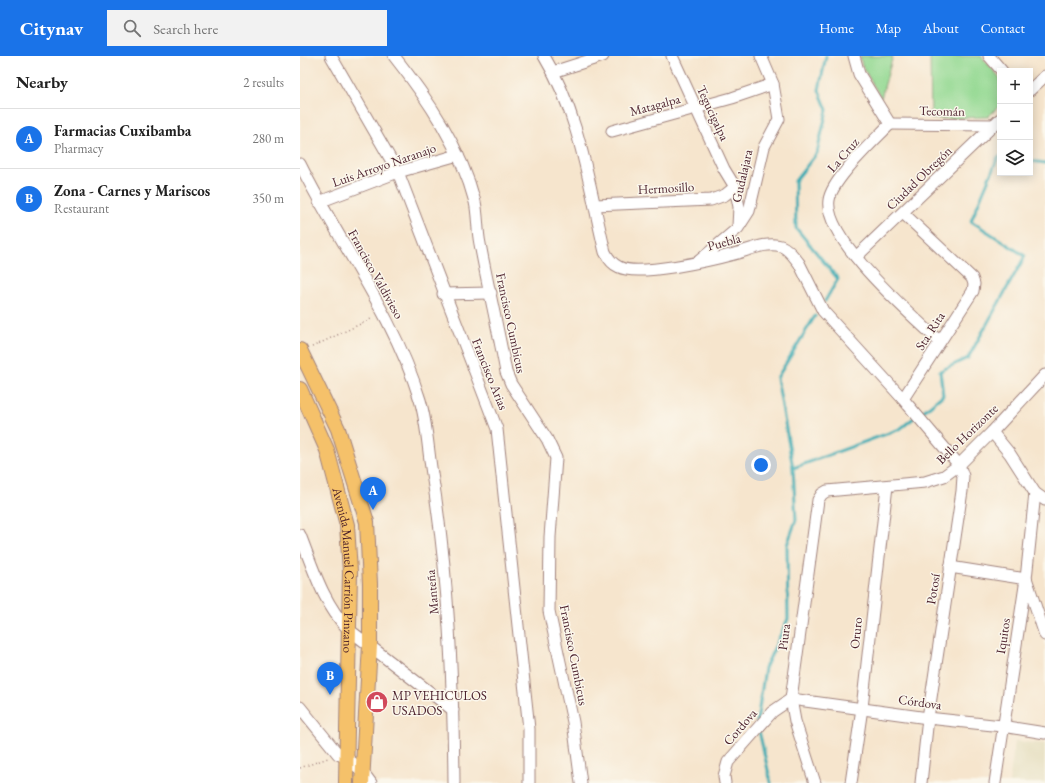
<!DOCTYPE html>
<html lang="en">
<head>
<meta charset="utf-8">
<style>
	body { margin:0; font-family:"EB Garamond",serif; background:#f2f2f2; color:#222 }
	.controls { position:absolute; right:12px; top:12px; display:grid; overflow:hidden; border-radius:0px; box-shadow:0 2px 10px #0003 }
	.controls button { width:36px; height:36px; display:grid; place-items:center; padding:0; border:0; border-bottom:1px solid #e0e0e0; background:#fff; color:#222; font:20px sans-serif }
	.you { position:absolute; left:461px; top:409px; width:14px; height:14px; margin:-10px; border:3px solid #fff; border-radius:50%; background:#1a73e8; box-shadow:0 0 0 6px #1a73e833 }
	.badge { display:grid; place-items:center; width:26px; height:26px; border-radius:50%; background:#1a73e8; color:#fff; font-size:13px; font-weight:700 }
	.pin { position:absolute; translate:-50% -33px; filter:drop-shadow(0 1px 2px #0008) }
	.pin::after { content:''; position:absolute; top:21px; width:14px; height:12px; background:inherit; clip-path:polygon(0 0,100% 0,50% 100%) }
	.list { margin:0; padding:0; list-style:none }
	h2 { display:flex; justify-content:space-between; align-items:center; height:52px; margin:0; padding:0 16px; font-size:17px }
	h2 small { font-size:13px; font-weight:400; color:#767676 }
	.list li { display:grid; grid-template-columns:26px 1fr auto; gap:12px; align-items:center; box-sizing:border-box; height:60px; padding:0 16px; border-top:1px solid #e0e0e0 }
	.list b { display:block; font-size:15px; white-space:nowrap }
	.list p { margin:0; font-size:13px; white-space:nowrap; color:#767676 }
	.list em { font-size:13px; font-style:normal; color:#767676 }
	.icon { flex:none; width:22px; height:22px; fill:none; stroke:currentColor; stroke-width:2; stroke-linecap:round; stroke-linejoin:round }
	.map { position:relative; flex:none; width:745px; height:727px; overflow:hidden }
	header { display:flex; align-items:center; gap:24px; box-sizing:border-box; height:56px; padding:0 20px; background:#1a73e8; color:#fff }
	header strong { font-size:19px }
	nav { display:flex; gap:22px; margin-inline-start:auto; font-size:14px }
	.search { width:280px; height:36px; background:#f2f2f2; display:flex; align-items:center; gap:10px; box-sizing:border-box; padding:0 14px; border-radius:0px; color:#767676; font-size:15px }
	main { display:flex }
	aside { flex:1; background:#fff }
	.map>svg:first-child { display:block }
	.built { fill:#e3dbba }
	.green { fill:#94d993; stroke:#6f7c5f }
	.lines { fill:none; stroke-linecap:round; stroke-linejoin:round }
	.stream { stroke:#39abb3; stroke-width:3 }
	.minor-casing { stroke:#a0827c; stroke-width:13 }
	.major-casing { stroke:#a0827c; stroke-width:16 }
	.path { stroke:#a0827c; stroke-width:1.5; stroke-dasharray:1 3; stroke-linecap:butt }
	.minor { stroke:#fff; stroke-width:11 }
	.major { stroke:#f5c16b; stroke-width:14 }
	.labels { text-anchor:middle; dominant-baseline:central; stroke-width:3; stroke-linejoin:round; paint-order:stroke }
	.street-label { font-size:13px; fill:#4a1f2b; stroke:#fbf7ec }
	.poi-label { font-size:13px; fill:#4a1f2b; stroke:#fbf7ec; text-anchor:start }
</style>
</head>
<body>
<header>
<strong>Citynav</strong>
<div class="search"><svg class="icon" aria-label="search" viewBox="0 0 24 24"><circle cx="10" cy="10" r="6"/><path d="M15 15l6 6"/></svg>Search here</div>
<nav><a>Home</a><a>Map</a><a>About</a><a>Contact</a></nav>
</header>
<main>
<aside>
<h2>Nearby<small>2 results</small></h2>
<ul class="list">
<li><span class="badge">A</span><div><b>Farmacias Cuxibamba</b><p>Pharmacy</p></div><em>280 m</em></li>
<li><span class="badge">B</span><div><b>Zona - Carnes y Mariscos</b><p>Restaurant</p></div><em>350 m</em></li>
</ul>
</aside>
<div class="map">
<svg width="745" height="727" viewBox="0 0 745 727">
	<rect width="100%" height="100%" fill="#fbf7ec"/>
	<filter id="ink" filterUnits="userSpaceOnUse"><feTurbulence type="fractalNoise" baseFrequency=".025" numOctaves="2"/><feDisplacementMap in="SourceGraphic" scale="8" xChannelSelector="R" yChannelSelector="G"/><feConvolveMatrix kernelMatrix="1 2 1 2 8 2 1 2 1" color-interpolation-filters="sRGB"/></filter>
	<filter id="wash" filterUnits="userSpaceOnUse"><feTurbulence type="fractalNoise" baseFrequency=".012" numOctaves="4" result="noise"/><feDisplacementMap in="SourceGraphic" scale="16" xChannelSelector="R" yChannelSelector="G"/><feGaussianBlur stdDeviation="0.9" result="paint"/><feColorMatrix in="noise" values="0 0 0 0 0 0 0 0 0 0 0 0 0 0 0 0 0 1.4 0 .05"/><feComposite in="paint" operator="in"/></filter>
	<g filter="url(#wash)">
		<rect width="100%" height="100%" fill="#f6e5cd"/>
		<path class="built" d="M715,685L745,688V727H709Z"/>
		<g class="green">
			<path d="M560,0H593L581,42L562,10Z"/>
			<path d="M630,0H681L700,22V49L688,61L631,63Z"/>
		</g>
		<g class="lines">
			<g class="stream">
				<path d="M730,105L745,107"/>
				<path d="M525,245L538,223L496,172L495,125L517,97L527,54L519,34L526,0"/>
				<path d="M620,358L643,339L640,315L668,302L725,200L671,165L698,101H700"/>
				<path d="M493,412L600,373L615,361"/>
				<path d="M457,666L465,612L488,563L487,489L496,464L493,412L477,322L515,260"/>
				<path d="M459,675L471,727"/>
			</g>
		</g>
	</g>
	<g filter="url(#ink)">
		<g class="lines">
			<g class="minor-casing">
				<g id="minor">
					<path d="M31,0L98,116L197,373L229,673V727"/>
					<path d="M94,0C128,43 161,92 175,146C178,159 177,174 180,188C188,231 198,273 206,316L211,328L247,383L256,402L250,481L249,555L273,666L281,727"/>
					<path d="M244,0C280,59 289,130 305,196C308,202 312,208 319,211C338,221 412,204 434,198C447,195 467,185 481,190C489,193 494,201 499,207L523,255L603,343L659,409L663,420L662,435L628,662L621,727"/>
					<path d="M372,0L424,113L435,131L439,151L438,170"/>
					<path d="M554,0L559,18L590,68"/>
					<path d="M689,0L702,15"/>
					<path d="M253,16L303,0"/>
					<path d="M730,34L745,20"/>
					<path d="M590,68C574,85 532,123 529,144C523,183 612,259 639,285"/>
					<path d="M590,68L694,69"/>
					<path d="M312,75L432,42L473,28"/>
					<path d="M0,108C39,187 94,259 120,344C127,367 128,394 132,418C149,520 153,623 154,727"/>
					<path d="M19,146L98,116L158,99"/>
					<path d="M295,149L411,144L425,139L435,131"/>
					<path d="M603,157L672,222L674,228L673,235L603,343"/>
					<path d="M556,201L700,63"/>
					<path d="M399,205L438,172L449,155L464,91L479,63L473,28L461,0"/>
					<path d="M143,238L191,237"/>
					<path d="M692,376L710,398L735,437L745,444"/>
					<path d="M0,479C13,512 23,547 48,573L153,654"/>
					<path d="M650,511L726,523"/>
					<path d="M727,525L745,579"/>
					<path d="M0,651L38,698L47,702L62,715L71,727"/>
					<path d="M425,727L424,720L428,706L472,656L491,643L628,662L702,670L745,677"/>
					<path d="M515,727L495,665L491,643L518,444L522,438L527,435L625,426L644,420L659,409L692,376L745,319"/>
					<path d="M551,727L562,652L587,430"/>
					<path d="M695,727L726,523L735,437"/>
				</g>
			</g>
			<g class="major-casing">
				<g id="major">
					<path d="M0,294L38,373L67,466L70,528V589L62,727"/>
					<path id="s1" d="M0,333L27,394L47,469L50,516L46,727"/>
				</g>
			</g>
			<g class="path">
				<path d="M12,291L73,262"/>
				<path d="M0,712L28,702"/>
			</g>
			<use href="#minor" class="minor"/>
			<use href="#major" class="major"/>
		</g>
	</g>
	<defs>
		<g id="shop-disc" transform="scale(1.15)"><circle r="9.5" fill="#d1495b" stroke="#fbf7ec"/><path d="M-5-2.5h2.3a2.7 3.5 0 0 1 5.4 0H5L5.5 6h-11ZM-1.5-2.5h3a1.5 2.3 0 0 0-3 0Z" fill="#fff"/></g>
	</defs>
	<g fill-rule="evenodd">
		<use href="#shop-disc" x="77" y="646"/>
	</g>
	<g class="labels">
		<g class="street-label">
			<text transform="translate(355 49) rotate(-15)">Matagalpa</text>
			<text transform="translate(642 55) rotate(1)">Tecomán</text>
			<text transform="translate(413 57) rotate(65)">Tegucigalpa</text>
			<text transform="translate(543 99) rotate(-49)">La Cruz</text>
			<text transform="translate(84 109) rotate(-19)">Luis Arroyo Naranajo</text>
			<text transform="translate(442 120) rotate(-77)">Gudalajara</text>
			<text transform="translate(619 122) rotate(-44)">Ciudad Obregón</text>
			<text transform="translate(366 132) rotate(-3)">Hermosillo</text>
			<text transform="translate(424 186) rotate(-15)">Puebla</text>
			<text transform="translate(76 218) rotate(61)">Francisco Valdivieso</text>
			<text transform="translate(211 267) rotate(78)">Francisco Cumbicus</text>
			<text transform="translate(630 275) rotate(-57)">Sta. Rita</text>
			<text transform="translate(190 318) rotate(68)">Francisco Arias</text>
			<text transform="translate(667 378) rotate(-44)">Bello Horizonte</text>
			<text stroke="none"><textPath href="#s1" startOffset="189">Avenida Manuel Carrión Pinzano</textPath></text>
			<text transform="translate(633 533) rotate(-81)">Potosí</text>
			<text transform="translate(132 536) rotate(-95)">Manteña</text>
			<text transform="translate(556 577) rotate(-84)">Oruro</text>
			<text transform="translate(703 580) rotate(-81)">Iquitos</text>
			<text transform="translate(484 581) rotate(-83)">Piura</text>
			<text transform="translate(274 599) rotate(79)">Francisco Cumbicus</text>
			<text transform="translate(620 646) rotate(8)">Córdova</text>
			<text transform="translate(440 671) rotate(-49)">Cordova</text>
		</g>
		<g class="poi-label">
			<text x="92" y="639">MP VEHICULOS<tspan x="92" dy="15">USADOS</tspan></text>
		</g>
	</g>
</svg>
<div class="controls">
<button>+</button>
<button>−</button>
<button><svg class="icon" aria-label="layers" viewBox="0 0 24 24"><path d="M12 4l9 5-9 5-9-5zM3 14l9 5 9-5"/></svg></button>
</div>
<div class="you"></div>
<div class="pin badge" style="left:73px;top:454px">A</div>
<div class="pin badge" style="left:30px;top:639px">B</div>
</div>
</main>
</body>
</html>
